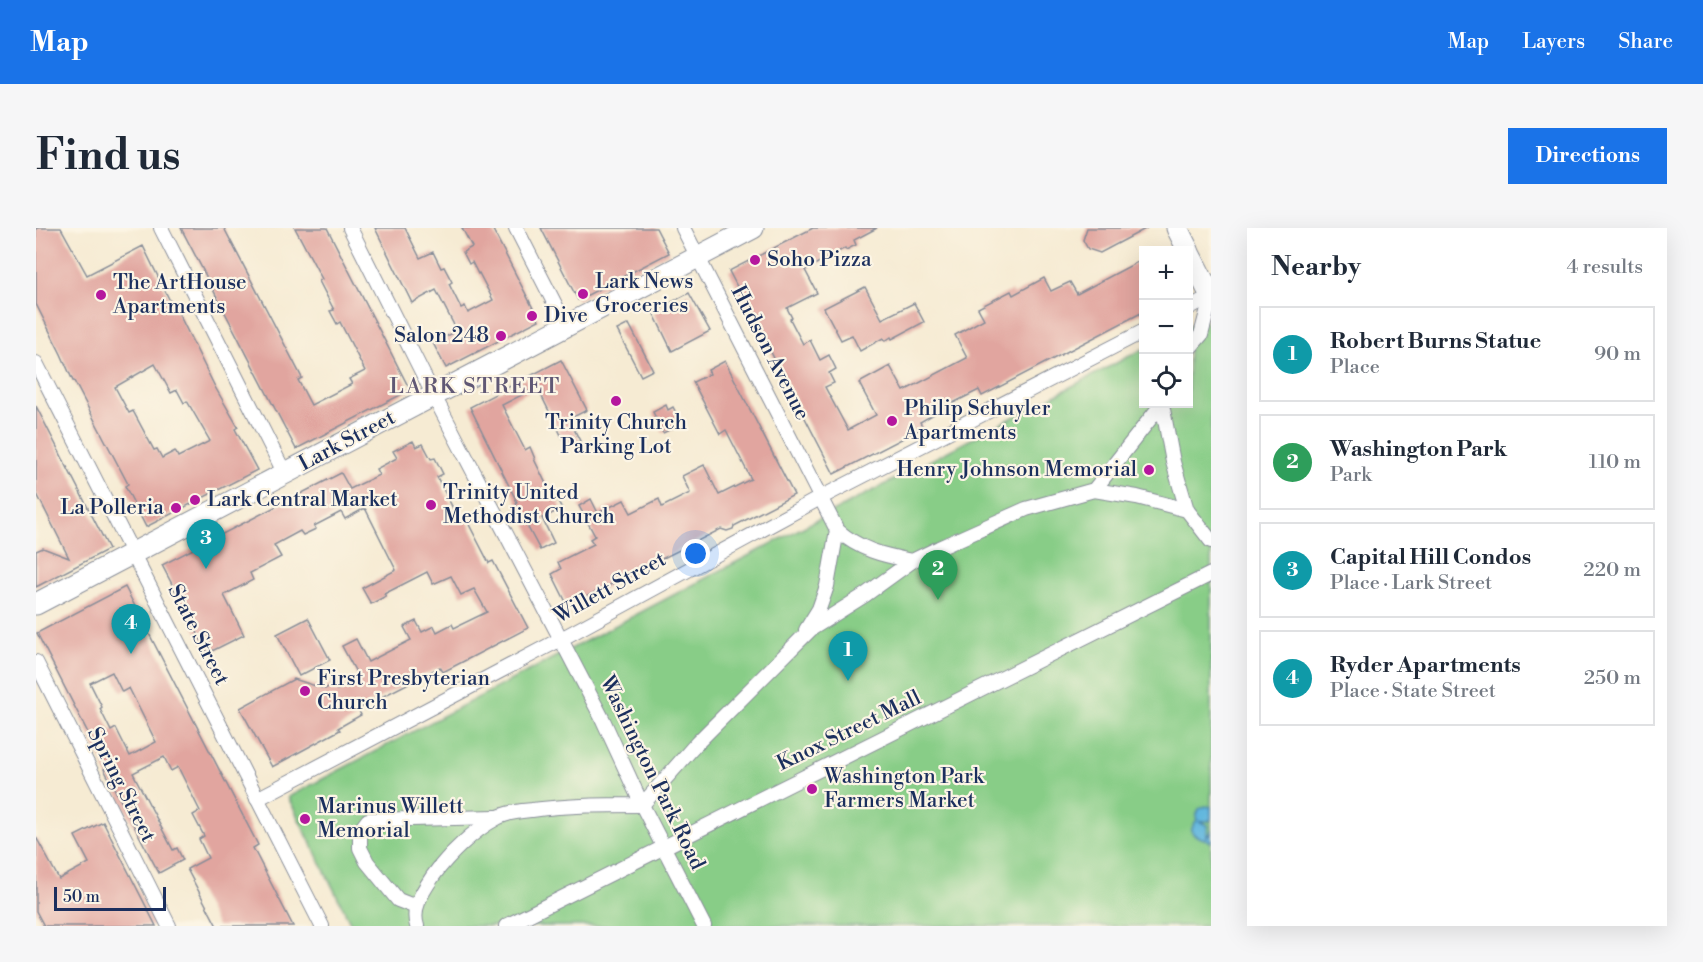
<!DOCTYPE html>
<html lang="en">
<head>
<meta charset="utf-8">
<style>
	body { margin:0; font-family:"Libre Bodoni",serif; background:#f6f6f7; color:#1f2937 }
	.controls { position:absolute; right:18px; top:18px; display:grid; overflow:hidden; border-radius:0px; box-shadow:0 6px 24px #0002 }
	.controls button { width:54px; height:54px; display:grid; place-items:center; padding:0; border:0; border-bottom:2px solid #e0e1e3; background:#fff; color:#1f2937; font:30px sans-serif }
	.scale { position:absolute; left:18px; bottom:15px; width:112px; box-sizing:border-box; padding-left:6px; border:3px solid #1b2f5e; border-top:0; font-size:16px; line-height:21px; white-space:nowrap; color:#1b2f5e; -webkit-text-stroke:4px #fcf5e5; paint-order:stroke }
	.you { position:absolute; left:660px; top:326px; width:21px; height:21px; margin:-15px; border:4px solid #fff; border-radius:50%; background:#1a73e8; box-shadow:0 0 0 9px #1a73e833 }
	.badge { display:grid; place-items:center; width:39px; height:39px; border-radius:50%; background:#1a73e8; color:#fff; font-size:20px; font-weight:700 }
	.pin { position:absolute; translate:-50% -50px; filter:drop-shadow(0 2px 3px #0008) }
	.pin::after { content:''; position:absolute; top:32px; width:21px; height:18px; background:inherit; clip-path:polygon(0 0,100% 0,50% 100%) }
	.list { margin:0; padding:0; list-style:none }
	h2 { display:flex; justify-content:space-between; align-items:center; height:78px; margin:0; padding:0 24px; font-size:26px }
	h2 small { font-size:20px; font-weight:400; color:#747a83 }
	.list li { display:grid; grid-template-columns:39px 1fr auto; gap:18px; align-items:center; box-sizing:border-box; height:96px; margin:0 12px 12px; padding:0 12px; border:2px solid #e0e1e3; border-radius:0px }
	.list b { display:block; font-size:22px; white-space:nowrap }
	.list p { margin:0; font-size:20px; white-space:nowrap; color:#747a83 }
	.list em { font-size:20px; font-style:normal; color:#747a83 }
	.icon { flex:none; width:33px; height:33px; fill:none; stroke:currentColor; stroke-width:2; stroke-linecap:round; stroke-linejoin:round }
	.map { position:relative; flex:none; width:1175px; height:698px; overflow:hidden; border-radius:0px }
	header { display:flex; align-items:center; gap:36px; box-sizing:border-box; height:84px; padding:0 30px; background:#1a73e8; color:#fff }
	header strong { font-size:28px }
	nav { display:flex; gap:33px; margin-inline-start:auto; font-size:21px }
	.intro { display:flex; align-items:center; justify-content:space-between; box-sizing:border-box; height:144px; padding:0 36px }
	h1 { margin:0; font-size:42px }
	.button { padding:15px 27px; border-radius:0px; background:#1a73e8; color:#fff; font-size:21px; font-weight:700 }
	main { display:flex; gap:36px; padding:0 36px }
	aside { flex:1; background:#fff; border-radius:0px; box-shadow:0 6px 24px #0002 }
	.map>svg:first-child { display:block }
	.green { fill:#88cd87; stroke:#527e72; stroke-width:1.5 }
	.water { fill:#62b7de; stroke:#3e739e; stroke-width:1.5 }
	.building { fill:#e1a59f; fill-rule:evenodd }
	.lines { fill:none; stroke-linecap:round; stroke-linejoin:round }
	.street-casing { stroke:#888d98; stroke-width:16 }
	.primary-casing { stroke:#888d98; stroke-width:23 }
	.street { stroke:#fff; stroke-width:14 }
	.primary { stroke:#fff; stroke-width:21 }
	.poi-dot { fill:#b5179e; stroke:#fcf5e5; stroke-width:2 }
	.labels { text-anchor:middle; dominant-baseline:central; stroke-width:4.5; stroke-linejoin:round; paint-order:stroke }
	.poi-label { font-size:21px; fill:#1b2f5e; stroke:#fcf5e5; text-anchor:start }
	.street-label { font-size:21px; fill:#1b2f5e; stroke:#fcf5e5 }
	.neighbourhood-label { font-size:22px; letter-spacing:1.5px; fill:#605875; stroke:#fcf5e5 }
</style>
</head>
<body>
<header>
<strong>Map</strong>
<nav><a>Map</a><a>Layers</a><a>Share</a></nav>
</header>
<div class="intro"><h1>Find us</h1><a class="button">Directions</a></div>
<main>
<div class="map">
<svg width="1175" height="698" viewBox="0 0 1175 698">
	<rect width="100%" height="100%" fill="#fcf5e5"/>
	<filter id="ink" filterUnits="userSpaceOnUse"><feTurbulence type="fractalNoise" baseFrequency=".0167" numOctaves="2"/><feDisplacementMap in="SourceGraphic" scale="12" xChannelSelector="R" yChannelSelector="G"/><feConvolveMatrix kernelMatrix="1 2 1 2 8 2 1 2 1" color-interpolation-filters="sRGB"/></filter>
	<filter id="wash" filterUnits="userSpaceOnUse"><feTurbulence type="fractalNoise" baseFrequency=".008" numOctaves="4" result="noise"/><feDisplacementMap in="SourceGraphic" scale="24" xChannelSelector="R" yChannelSelector="G"/><feGaussianBlur stdDeviation="1.35" result="paint"/><feColorMatrix in="noise" values="0 0 0 0 0 0 0 0 0 0 0 0 0 0 0 0 0 1.4 0 .05"/><feComposite in="paint" operator="in"/></filter>
	<g filter="url(#wash)">
		<rect width="100%" height="100%" fill="#f6ebd3"/>
		<path class="green" d="M1167,90L1175,107V698H316L252,569L1107,121L1108,176H1152L1153,98Z"/>
		<path class="water" d="M1170,578L1175,579V591L1172,593H1163L1171,597V609L1175,603V614C1167,608 1146,610 1161,592L1160,589L1163,581Z"/>
		<g id="blocks">
			<g class="building">
				<path d="M0,0H25L51,47L107,18L136,77L138,76L179,159L202,199L199,201L221,242L110,299L89,258L92,256L38,153H37L25,126L0,76ZM119,136L135,165L141,162L148,175L151,173L174,213L142,229L139,223L126,230L121,221L118,222L97,183L93,185L79,159Z"/>
				<path d="M145,0H188L266,150L262,152L275,177L316,156L313,151L329,143L304,94L301,96L294,83L298,82L283,53L286,51L259,0H291L374,162L260,221Z"/>
				<path d="M339,0H369L384,30L397,24L405,40L408,39L416,54L413,56L425,80L429,78L432,85L457,72L443,45L442,46L436,34L433,36L427,24L436,19L426,0H456L503,92L410,140L397,115L421,103L400,62L376,75Z"/>
				<path d="M505,0H620L633,25L542,72Z"/>
				<path d="M777,0H841L818,12L820,17L810,22L809,20L769,42L781,65L751,80L756,90L754,91L767,116L774,112L784,132L793,127L800,141L793,145L798,155L789,159L812,202L840,187L823,155L854,138L868,163L931,130L919,107L948,91L942,80L975,63L977,67L1008,50L1015,63L1034,54L1041,66L1107,31V84L946,168L943,162L917,175L884,194L887,200L798,246L693,43Z"/>
				<path d="M1051,0H1111L1064,25L1052,21L1047,12Z"/>
				<path d="M829,59L846,91L878,75L888,94L856,111L855,109L849,113L847,110L824,123L816,107L805,112L788,80Z"/>
				<path d="M653,65L674,103L636,123L617,84Z"/>
				<path d="M593,96L617,142L605,148L581,102Z"/>
				<path d="M525,132L551,182L533,191L544,213L531,219L501,159L466,177L489,222L494,219L499,231H498L515,266L518,265L526,281L506,290L518,315L504,322L480,277L481,274L434,179Z"/>
				<path d="M689,133L758,267L698,298L697,301L691,303L685,301L532,378L516,346L525,341L522,334L558,316L554,311L559,308L543,278L555,271L562,285L588,272L595,285L623,271L626,279L654,265L646,248L668,237L683,267L715,251L690,202L684,206L657,154L674,146L672,142Z"/>
				<path d="M630,177L632,182L637,179L646,196L627,205L617,184Z"/>
				<path d="M0,178L73,321L0,359V323L7,320L33,330L0,264Z"/>
				<path d="M377,213L380,219L387,216L395,231L399,230L407,246L401,249L422,290L428,287L453,335L457,333L492,400L407,444L404,439L322,481L325,487L302,500L304,502L236,539L204,480L258,451L289,461L298,456L301,462L323,450L306,418L320,411L332,434L375,412L368,399L380,393L386,404L398,398L401,404L416,396L418,400L451,384L438,361L425,367L415,348L397,356L391,344L348,366L350,368L335,376L326,360L360,342L329,280L309,291L305,284L278,298L280,301L267,307L264,303L238,317L245,329L214,345L217,352L188,367L208,407L172,425L126,337L305,245L314,261L343,247L340,241L361,230L357,223Z"/>
				<path d="M89,359L222,617L217,620L257,698H181L151,641L172,630L163,611L168,608L157,587L164,583L142,539L135,543L128,529L97,545L137,622L141,620L147,632L123,645L68,541L70,540L1,405ZM76,444L86,464L93,460L120,514L94,528L80,500L75,503L64,481L66,479L54,455Z"/>
				<path d="M272,390L294,432L263,448L241,406Z"/>
				<path d="M67,594L120,698H8L0,683V609L23,651L53,635L39,608Z"/>
			</g>
		</g>
	</g>
	<g filter="url(#ink)">
		<use href="#blocks" fill-opacity="0" stroke="#888d98" stroke-width="1.5"/>
		<g class="lines">
			<g class="street-casing">
				<g id="street">
					<path d="M125,0L249,246"/>
					<path d="M314,0L398,168L567,492L606,577L668,698"/>
					<path d="M480,0L530,98"/>
					<path d="M647,0L801,302C824,322 846,327 876,333"/>
					<path d="M1152,80L1175,68"/>
					<path d="M1152,122L1165,107L1175,69"/>
					<path d="M0,135L286,698"/>
					<path d="M1126,176L1137,234L1151,282"/>
					<path d="M1058,262L1101,269L1151,282L1175,313"/>
					<path d="M770,402L783,381L791,358L801,302"/>
					<path d="M0,434L133,698"/>
					<path d="M221,571L525,411L784,270L1108,103"/>
					<path d="M380,679L362,672L331,634L324,620V609L326,600L332,592L461,589"/>
					<path d="M381,698C375,680 387,663 397,648C412,627 438,602 461,590C471,584 485,583 496,582C533,577 569,577 606,577L661,515L775,401L829,367L876,333L903,320L990,281L1058,262L1125,177"/>
					<path d="M470,698L1175,346"/>
				</g>
			</g>
			<g class="primary-casing">
				<g id="primary">
					<path d="M1141,0L1152,22"/>
					<path d="M1152,23L1175,68"/>
					<path d="M0,376L717,0"/>
				</g>
			</g>
			<use href="#street" class="street"/>
			<use href="#primary" class="primary"/>
		</g>
	</g>
	<g class="poi-dot">
		<circle cx="719" cy="32" r="6"/>
		<circle cx="547" cy="66" r="6"/>
		<circle cx="65" cy="67" r="6"/>
		<circle cx="496" cy="88" r="6"/>
		<circle cx="465" cy="108" r="6"/>
		<circle cx="580" cy="173" r="6"/>
		<circle cx="856" cy="193" r="6"/>
		<circle cx="1113" cy="242" r="6"/>
		<circle cx="159" cy="272" r="6"/>
		<circle cx="395" cy="277" r="6"/>
		<circle cx="140" cy="280" r="6"/>
		<circle cx="269" cy="463" r="6"/>
		<circle cx="776" cy="561" r="6"/>
		<circle cx="269" cy="591" r="6"/>
	</g>
	<g class="labels">
		<g class="poi-label">
			<text x="731" y="32">Soho Pizza</text>
			<text x="559" y="54">Lark News<tspan x="559" dy="24">Groceries</tspan></text>
			<text x="77" y="55">The ArtHouse<tspan x="77" dy="24">Apartments</tspan></text>
			<text x="508" y="88">Dive</text>
			<text x="453" y="108" text-anchor="end">Salon 248</text>
			<text x="868" y="181">Philip Schuyler<tspan x="868" dy="24">Apartments</tspan></text>
			<text x="580" y="195" text-anchor="middle">Trinity Church<tspan x="580" dy="24">Parking Lot</tspan></text>
			<text x="1101" y="242" text-anchor="end">Henry Johnson Memorial</text>
			<text x="407" y="265">Trinity United<tspan x="407" dy="24">Methodist Church</tspan></text>
			<text x="171" y="272">Lark Central Market</text>
			<text x="128" y="280" text-anchor="end">La Polleria</text>
			<text x="281" y="451">First Presbyterian<tspan x="281" dy="24">Church</tspan></text>
			<text x="788" y="549">Washington Park<tspan x="788" dy="24">Farmers Market</tspan></text>
			<text x="281" y="579">Marinus Willett<tspan x="281" dy="24">Memorial</tspan></text>
		</g>
		<g class="street-label">
			<text transform="translate(734 125) rotate(63)">Hudson Avenue</text>
			<text transform="translate(311 213) rotate(-28)">Lark Street</text>
			<text transform="translate(574 360) rotate(-29)">Willett Street</text>
			<text transform="translate(162 407) rotate(63)">State Street</text>
			<text transform="translate(813 503) rotate(-26)">Knox Street Mall</text>
			<text transform="translate(616 545) rotate(64)">Washington Park Road</text>
			<text transform="translate(85 557) rotate(63)">Spring Street</text>
		</g>
		<g class="neighbourhood-label">
			<text x="439" y="158">LARK STREET</text>
		</g>
	</g>
</svg>
<div class="controls">
<button>+</button>
<button>−</button>
<button><svg class="icon" aria-label="locate" viewBox="0 0 24 24"><circle cx="12" cy="12" r="6"/><path d="M12 2v4M12 18v4M2 12h4M18 12h4"/></svg></button>
</div>
<div class="scale">50 m</div>
<div class="you"></div>
<div class="pin badge" style="left:812px;top:453px;background:#0f9aa8">1</div>
<div class="pin badge" style="left:902px;top:372px;background:#2e9e5b">2</div>
<div class="pin badge" style="left:170px;top:341px;background:#0f9aa8">3</div>
<div class="pin badge" style="left:95px;top:426px;background:#0f9aa8">4</div>
</div>
<aside>
<h2>Nearby<small>4 results</small></h2>
<ul class="list">
<li><span class="badge" style="background:#0f9aa8">1</span><div><b>Robert Burns Statue</b><p>Place</p></div><em>90 m</em></li>
<li><span class="badge" style="background:#2e9e5b">2</span><div><b>Washington Park</b><p>Park</p></div><em>110 m</em></li>
<li><span class="badge" style="background:#0f9aa8">3</span><div><b>Capital Hill Condos</b><p>Place · Lark Street</p></div><em>220 m</em></li>
<li><span class="badge" style="background:#0f9aa8">4</span><div><b>Ryder Apartments</b><p>Place · State Street</p></div><em>250 m</em></li>
</ul>
</aside>
</main>
</body>
</html>
